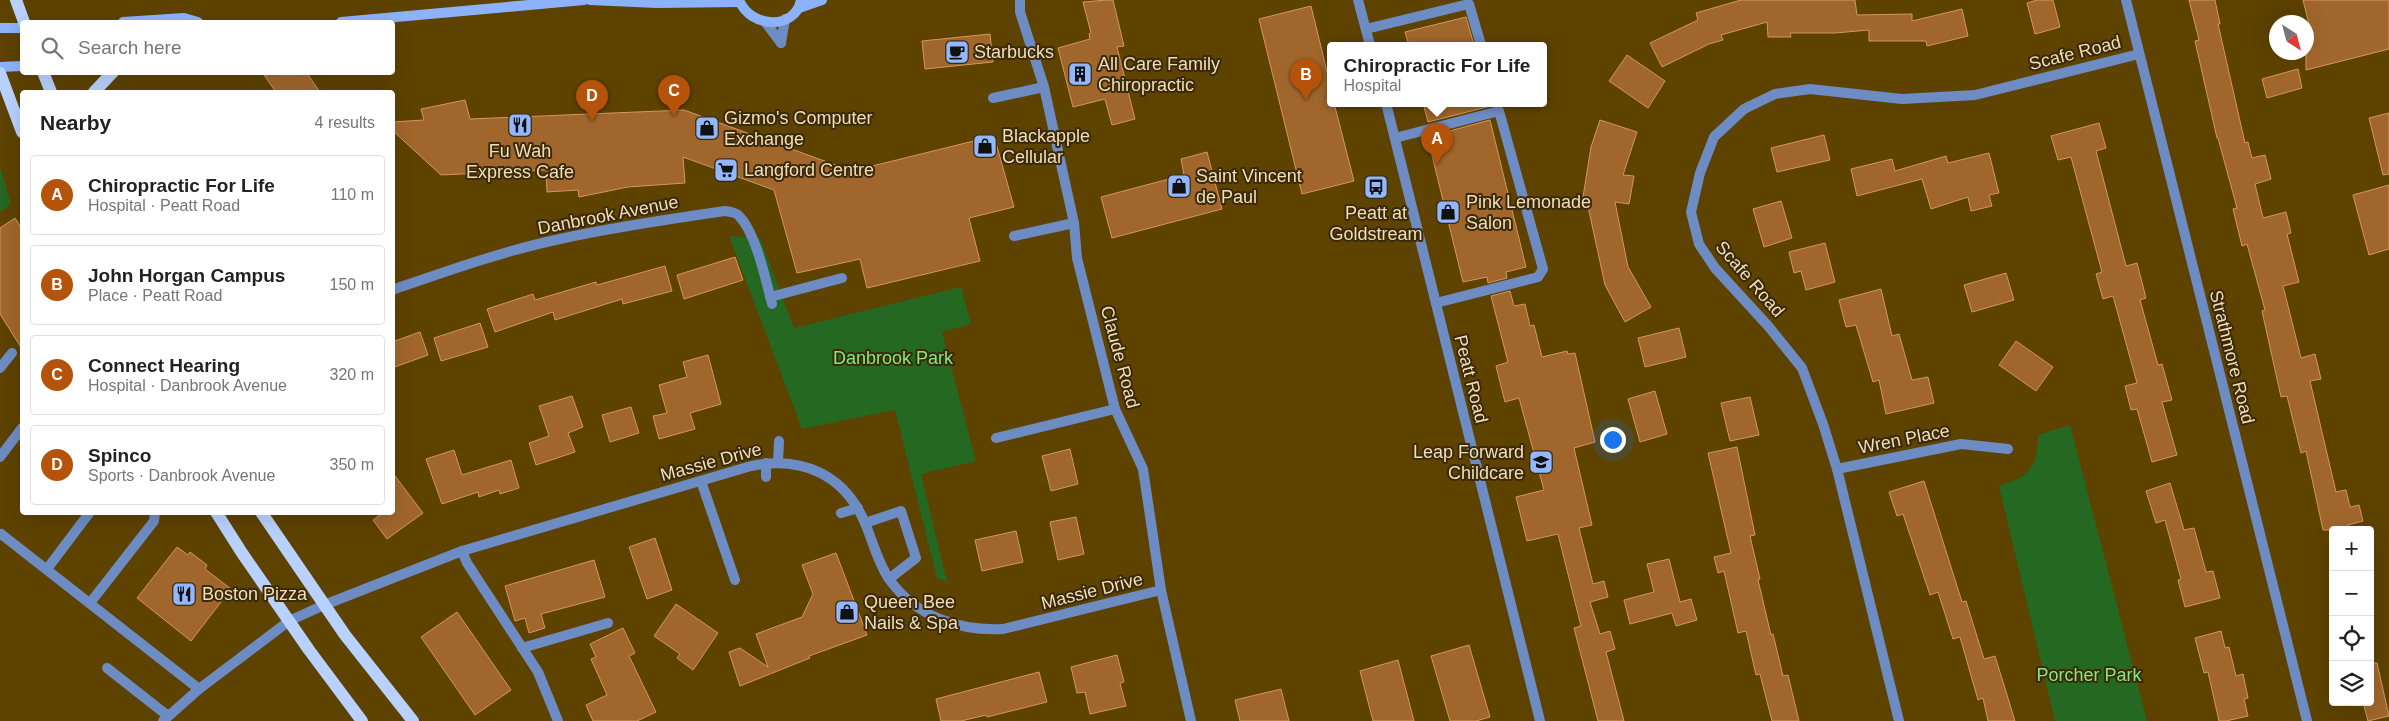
<!DOCTYPE html>
<html lang="en">
<head>
<meta charset="utf-8">
<style>
	body { margin:0; font-family:Arial,sans-serif; background:#f6f6f6; color:#222 }
	.controls { position:absolute; right:15px; bottom:15px; display:grid; overflow:hidden; border-radius:5px; box-shadow:0 5px 20px #0002 }
	.controls button { width:45px; height:45px; display:grid; place-items:center; padding:0; border:0; border-bottom:1px solid #e0e0e0; background:#fff; color:#222; font:25px sans-serif }
	.compass { position:absolute; left:2269px; top:15px; width:45px; height:45px; border-radius:50%; background:#fff; box-shadow:0 5px 20px #0002; rotate:144deg }
	.you { position:absolute; left:1612px; top:439px; width:18px; height:18px; margin:-12px; border:4px solid #fff; border-radius:50%; background:#1a73e8; box-shadow:0 0 0 8px #1a73e833 }
	.badge { display:grid; place-items:center; width:32px; height:32px; border-radius:50%; background:#b45309; color:#fff; font-size:16px; font-weight:700 }
	.pin { position:absolute; translate:-50% -41px; filter:drop-shadow(0 1px 2px #0008) }
	.pin::after { content:''; position:absolute; top:26px; width:18px; height:15px; background:inherit; clip-path:polygon(0 0,100% 0,50% 100%) }
	.popup { position:absolute; left:1327px; top:42px; width:220px; height:65px; box-sizing:border-box; display:grid; place-content:center; border-radius:5px; background:#fff; filter:drop-shadow(0 1px 4px #0005); font-size:16px; white-space:nowrap; color:#767676 }
	.popup b { font-size:19px; color:#222 }
	.popup::after { content:''; position:absolute; left:50%; top:100%; margin-left:-10px; border:10px solid transparent; border-top-color:#fff }
	.list { margin:0; padding:0; list-style:none }
	h2 { display:flex; justify-content:space-between; align-items:center; height:65px; margin:0; padding:0 20px; font-size:21px }
	h2 small { font-size:16px; font-weight:400; color:#767676 }
	.list li { display:grid; grid-template-columns:32px 1fr auto; gap:15px; align-items:center; box-sizing:border-box; height:80px; margin:0 10px 10px; padding:0 10px; border:1px solid #e0e0e0; border-radius:5px }
	.list b { display:block; font-size:19px; white-space:nowrap }
	.list p { margin:0; font-size:16px; white-space:nowrap; color:#767676 }
	.list em { font-size:16px; font-style:normal; color:#767676 }
	.icon { flex:none; width:28px; height:28px; fill:none; stroke:currentColor; stroke-width:2; stroke-linecap:round; stroke-linejoin:round }
	.map { position:relative; flex:none; width:2389px; height:721px; overflow:hidden }
	.search { position:absolute; background:#fff; box-shadow:0 5px 20px #0002; left:20px; top:20px; width:375px; height:55px; display:flex; align-items:center; gap:12px; box-sizing:border-box; padding:0 18px; border-radius:5px; color:#767676; font-size:19px }
	.panel { position:absolute; background:#fff; box-shadow:0 5px 20px #0002; left:20px; top:90px; width:375px; height:425px; border-radius:5px }
	.map>svg:first-child { display:block }
	.green { fill:#246821 }
	.building { fill:#a0662c; stroke:#d5975e }
	.lines { fill:none; stroke-linecap:round; stroke-linejoin:round }
	.service { stroke:#6e8cc4; stroke-width:10 }
	.minor { stroke:#6e8cc4; stroke-width:10 }
	.tertiary { stroke:#6e8cc4; stroke-width:10 }
	.secondary { stroke:#8cb2fa; stroke-width:10 }
	.primary { stroke:#b8d1fe; stroke-width:12 }
	.labels { text-anchor:middle; dominant-baseline:central; stroke-width:4; stroke-linejoin:round; paint-order:stroke }
	.poi-label { font-size:18px; fill:#f2deba; stroke:#3a2a09; text-anchor:start }
	.street-label { font-size:18px; fill:#f2deba; stroke:#3a2a09 }
	.park-label { font-size:18px; fill:#84ea7d; stroke:#3a2a09 }
</style>
</head>
<body>
<div class="map">
<svg width="2389" height="721" viewBox="0 0 2389 721">
	<rect width="100%" height="100%" fill="#5d4200"/>
	<g class="green">
		<path d="M0,167L11,204L0,212Z"/>
		<path d="M729,236L760,238L794,328L961,287L971,324L942,332L976,461L921,474L947,582L937,578L895,410L802,429Z"/>
		<path d="M2070,425L2147,721H2055L1999,486C2030,476 2038,467 2038,435Z"/>
	</g>
	<g class="building">
		<path d="M1107,0H1113L1124,46L1117,47L1135,119L1112,125L1105,99L1073,107L1058,48L1090,39L1089,34L1091,33L1083,2Z"/>
		<path d="M1741,0H1855L1857,15L1912,14V21L1962,9L1968,36L1927,46L1926,41H1869V30L1835,33H1790L1791,37H1768L1767,22L1721,35L1723,40L1709,44L1662,67L1650,43L1698,20L1696,13Z"/>
		<path d="M2037,0H2053L2060,27L2035,34L2027,3Z"/>
		<path d="M2189,0H2215L2220,24H2218L2245,143L2248,142L2252,158L2265,155L2271,179L2255,184L2263,218L2286,212L2291,233L2287,234L2299,282L2283,286L2301,358L2315,354L2321,379L2310,381L2336,492L2346,490L2350,507L2359,505L2363,521L2348,525L2349,530H2323L2306,451L2301,453L2287,396L2281,397L2262,311L2265,310L2247,244L2242,246L2233,209L2237,208L2218,138H2217L2195,41L2199,40Z"/>
		<path d="M2303,0H2389V49L2306,70V29L2310,28Z"/>
		<path d="M1311,6L1331,88V103H1334L1354,181L1302,194L1259,19Z"/>
		<path d="M1466,17L1474,45H1409L1405,32Z"/>
		<path d="M990,34L993,62L925,69L922,41Z"/>
		<path d="M1627,55L1665,81L1648,108L1609,81Z"/>
		<path d="M2298,69L2302,88L2267,98L2262,79Z"/>
		<path d="M306,72L320,92H276L264,75Z"/>
		<path d="M465,100L470,119L684,110L852,171L994,136L1014,207L969,218L980,261L867,288L860,259L797,273L774,190L683,157L685,183L628,187L579,197L578,190L547,192L546,170L441,175L392,130V122L424,120L421,109Z"/>
		<path d="M1423,103H1486L1487,107L1428,122Z"/>
		<path d="M2389,113V174L2383,175L2369,118Z"/>
		<path d="M1490,120L1526,267L1506,272L1507,278L1488,283L1487,277L1463,282L1428,139L1432,138L1431,136Z"/>
		<path d="M1600,120L1637,132L1623,175L1634,176L1629,204L1615,202L1628,267L1651,307L1625,322L1605,285L1586,197H1583L1591,147Z"/>
		<path d="M2099,123L2106,148L2096,151L2126,266L2137,263L2146,298L2140,300L2158,365L2162,364L2172,400L2162,402L2177,455L2152,462L2137,409L2131,410L2125,386L2137,383L2113,296L2103,299L2096,274L2102,272L2071,157L2058,160L2051,136Z"/>
		<path d="M1824,135L1830,160L1777,172L1771,148Z"/>
		<path d="M1207,152L1222,209L1112,238L1101,197L1184,175L1181,159Z"/>
		<path d="M1989,153L1999,193L1989,195L1992,206L1971,211L1968,197L1931,209L1922,179L1857,196L1851,169L1892,159L1895,171L1946,156L1948,163Z"/>
		<path d="M2389,185V249L2369,255L2353,195Z"/>
		<path d="M1781,201L1792,238L1764,247L1753,209Z"/>
		<path d="M15,218L22,229V349L0,314V228Z"/>
		<path d="M1825,243L1835,282L1806,290L1801,271L1794,273L1789,252Z"/>
		<path d="M735,257L743,280L684,299L677,275Z"/>
		<path d="M665,266L672,291L623,304L622,299L555,320L553,312L495,332L487,309L533,294L535,300L596,282L597,285Z"/>
		<path d="M2006,273L2014,300L1972,312L1964,285Z"/>
		<path d="M1881,289L1892,336L1899,334L1912,380L1928,377L1934,403L1886,414L1879,380L1873,382L1856,325L1846,327L1839,300Z"/>
		<path d="M1510,291L1514,306L1525,304L1530,326L1534,325L1542,357L1567,351L1568,354L1575,353L1595,442L1574,448L1592,525L1579,528L1593,584L1604,581L1608,597L1590,602L1600,634L1610,631L1615,649L1606,652L1624,721H1598L1574,628L1581,626L1558,534L1527,541L1516,497L1544,490L1519,398L1505,402L1496,366L1508,362L1491,296Z"/>
		<path d="M480,323L488,347L441,361L434,338Z"/>
		<path d="M1679,328L1686,357L1645,367L1638,338Z"/>
		<path d="M420,332L428,355L392,368V342Z"/>
		<path d="M2016,341L2053,367L2036,391L1999,365Z"/>
		<path d="M708,355L721,404L690,413L695,429L659,439L653,416L667,413L659,385L687,377L683,362Z"/>
		<path d="M1655,391L1667,434L1640,442L1628,399Z"/>
		<path d="M572,396L583,427L568,433L575,452L536,465L529,443L549,436L539,406Z"/>
		<path d="M1750,397L1759,435L1730,441L1721,403Z"/>
		<path d="M631,407L639,433L610,442L602,415Z"/>
		<path d="M1737,447L1755,535L1750,536L1760,579L1758,580L1771,635L1773,634L1783,676L1788,675L1799,721H1772L1760,674L1756,675L1746,631L1738,633L1724,571L1718,573L1714,557L1731,553L1708,453Z"/>
		<path d="M1070,449L1078,484L1051,491L1042,456Z"/>
		<path d="M454,450L462,475L511,460L519,488L500,494L499,490L479,497L478,492L442,504L426,459Z"/>
		<path d="M392,472L423,513L387,539L373,520L384,512H392Z"/>
		<path d="M1924,481L1962,602L1966,601L1984,659L1995,656L2015,721H1988L1983,698L1978,700L1960,637L1953,639L1938,592L1930,595L1903,514L1897,516L1889,492Z"/>
		<path d="M2170,483L2184,530L2194,528L2206,572L2213,571L2220,598L2185,607L2178,580L2181,579L2165,520L2156,523L2146,491Z"/>
		<path d="M1076,517L1084,554L1058,560L1050,522Z"/>
		<path d="M1016,531L1023,562L982,571L975,540Z"/>
		<path d="M655,538L672,590L647,599L629,547Z"/>
		<path d="M177,547L188,555L190,552L207,565L205,569L231,589L191,641L137,598Z"/>
		<path d="M836,553L867,635L809,656L810,658L740,686L729,652L740,648L768,667L756,634L802,617L813,594L802,565Z"/>
		<path d="M1669,559L1680,602L1691,599L1697,620L1676,626L1672,613L1630,624L1624,600L1654,592L1647,564Z"/>
		<path d="M594,560L605,597L541,614L545,628L529,633L525,618L515,621L505,586Z"/>
		<path d="M676,604L718,633L693,670L677,658L680,654L654,636Z"/>
		<path d="M457,612L511,690L475,715L421,637Z"/>
		<path d="M623,628L635,653L629,656L656,712L637,721H593L586,705L607,695L591,659L596,657L590,644Z"/>
		<path d="M2221,631L2225,648L2229,647L2236,676L2243,674L2248,698L2244,699L2248,716L2226,721H2219L2208,672L2204,673L2195,638Z"/>
		<path d="M1469,645L1490,717L1476,721H1450L1431,656Z"/>
		<path d="M1117,655L1124,682L1120,683L1126,706L1090,714L1085,692L1077,693L1071,667Z"/>
		<path d="M1398,660L1414,721H1373L1360,671Z"/>
		<path d="M2370,663H2377L2389,716L2368,721L2363,702H2370Z"/>
		<path d="M1039,672L1047,702L987,717L986,715L961,721H941L936,699Z"/>
		<path d="M1281,689L1289,721H1240L1235,700Z"/>
	</g>
	<g class="lines">
		<g class="service">
			<path d="M766,23L781,43"/>
			<path d="M1366,29L1469,4L1481,45"/>
			<path d="M781,43L785,19"/>
			<path d="M993,98L1044,87"/>
			<path d="M1395,138L1499,111L1543,269L1538,277L1436,303"/>
			<path d="M1014,236L1074,223"/>
			<path d="M770,297L842,278"/>
			<path d="M0,368L12,353"/>
			<path d="M996,438L1115,409"/>
			<path d="M0,457L22,428"/>
			<path d="M778,462L779,441"/>
			<path d="M766,477V463"/>
			<path d="M841,513L858,508"/>
			<path d="M865,523L901,511L916,558L889,579"/>
			<path d="M0,535L1,534L199,689"/>
			<path d="M462,551L467,563L538,672L558,721"/>
			<path d="M47,569L90,512"/>
			<path d="M90,603L154,521L155,512"/>
			<path d="M522,648L608,623"/>
			<path d="M107,668L168,716"/>
		</g>
		<g class="minor">
			<path d="M1020,0V12L1044,87L1074,223L1077,258L1115,409L1143,469L1161,590L1191,721"/>
			<path d="M2126,0L2307,721"/>
			<path d="M392,290C447,271 503,251 560,239C614,227 670,219 725,211C730,212 736,212 739,216C756,233 766,281 772,304"/>
			<path d="M1837,469L1961,444L2008,449"/>
			<path d="M701,481L735,580"/>
			<path d="M324,605L462,551L751,466C802,456 844,474 865,523C873,542 878,563 889,579C916,617 959,631 1003,629L1161,590"/>
			<path d="M1899,721L1837,469L1823,424L1802,368L1769,327L1715,268L1699,244L1691,212L1700,173L1714,137L1744,109L1775,94L1810,89L1902,99L1975,95L2139,54"/>
		</g>
		<g class="tertiary">
			<path d="M1358,0L1370,45"/>
			<path d="M1386,103L1540,721"/>
			<path d="M163,721L199,689L289,621L324,605"/>
		</g>
		<g class="secondary">
			<path d="M590,0L657,3L739,2"/>
			<path d="M739,0C750,28 795,31 801,0"/>
			<path d="M799,8L822,0"/>
			<path d="M123,22L184,18L198,22"/>
			<path d="M341,22L584,0"/>
			<path d="M0,28H22"/>
			<path d="M0,67L22,66"/>
		</g>
		<g class="primary">
			<path d="M16,0L24,22"/>
			<path d="M43,72L51,92"/>
			<path d="M0,73L22,132"/>
			<path d="M94,92L113,72"/>
			<path d="M216,512L242,553L309,650L362,721"/>
			<path d="M261,512L345,635L413,721"/>
		</g>
	</g>
	<defs>
		<g id="cafe-square" transform="scale(1.25)"><rect x="-9" y="-9" width="18" height="18" rx="4" fill="#92b7fd" stroke="#3a2a09"/><path d="M-5.5-4.5H6V0H3Q3 3.5 0 3.5H-2.5Q-5.5 3.5-5.5 0ZM3-3.2v2h1.7v-2ZM-6 4.5H4V6H-6Z" fill="#111"/></g>
		<g id="building-square" transform="scale(1.25)"><rect x="-9" y="-9" width="18" height="18" rx="4" fill="#92b7fd" stroke="#3a2a09"/><path d="M-4-6H4V6H1V3H-1V6H-4ZM-2.5-4.3h1.7v1.8h-1.7ZM.8-4.3h1.7v1.8H.8ZM-2.5-1h1.7V.8h-1.7ZM.8-1h1.7V.8H.8Z" fill="#111"/></g>
		<g id="restaurant-square" transform="scale(1.25)"><rect x="-9" y="-9" width="18" height="18" rx="4" fill="#92b7fd" stroke="#3a2a09"/><path d="M-5-6h1v4h1v-4h1v4h1v-4h1v5L-1.5 .5V6h-2V.5L-5-1ZM5-6V6H3V1.5H1.5Q1.5-4 5-6Z" fill="#111"/></g>
		<g id="shop-square" transform="scale(1.25)"><rect x="-9" y="-9" width="18" height="18" rx="4" fill="#92b7fd" stroke="#3a2a09"/><path d="M-5-2.5h2.3a2.7 3.5 0 0 1 5.4 0H5L5.5 6h-11ZM-1.5-2.5h3a1.5 2.3 0 0 0-3 0Z" fill="#111"/></g>
		<g id="supermarket-square" transform="scale(1.25)"><rect x="-9" y="-9" width="18" height="18" rx="4" fill="#92b7fd" stroke="#3a2a09"/><path d="M-6-5.5h2.5l.6 2H6L4.5 2H-2.5L-4.4-4H-6ZM-1.5 3.2a1.3 1.3 0 1 0 .1 0ZM3 3.2a1.3 1.3 0 1 0 .1 0Z" fill="#111"/></g>
		<g id="bus-square" transform="scale(1.25)"><rect x="-9" y="-9" width="18" height="18" rx="4" fill="#92b7fd" stroke="#3a2a09"/><path d="M-5-6H5V4H4V6H2V4H-2V6H-4V4H-5ZM-3.5-4V0h7V-4ZM-3.5 1.2v1.5H-2V1.2ZM2 1.2v1.5H3.5V1.2Z" fill="#111"/></g>
		<g id="school-square" transform="scale(1.25)"><rect x="-9" y="-9" width="18" height="18" rx="4" fill="#92b7fd" stroke="#3a2a09"/><path d="M0-5L7-2L0 1L-7-2ZM-4 1L0 2.5L4 1V4Q0 6-4 4Z" fill="#111"/></g>
	</defs>
	<g fill-rule="evenodd">
		<use href="#cafe-square" x="957" y="52"/>
		<use href="#building-square" x="1080" y="74"/>
		<use href="#restaurant-square" x="520" y="125"/>
		<use href="#shop-square" x="707" y="128"/>
		<use href="#shop-square" x="985" y="146"/>
		<use href="#supermarket-square" x="726" y="170"/>
		<use href="#shop-square" x="1179" y="186"/>
		<use href="#bus-square" x="1376" y="187"/>
		<use href="#shop-square" x="1448" y="212"/>
		<use href="#school-square" x="1541" y="462"/>
		<use href="#restaurant-square" x="184" y="594"/>
		<use href="#shop-square" x="847" y="612"/>
	</g>
	<g class="labels">
		<g class="poi-label">
			<text x="974" y="52">Starbucks</text>
			<text x="1098" y="64">All Care Family<tspan x="1098" dy="21">Chiropractic</tspan></text>
			<text x="724" y="118">Gizmo's Computer<tspan x="724" dy="21">Exchange</tspan></text>
			<text x="1002" y="136">Blackapple<tspan x="1002" dy="21">Cellular</tspan></text>
			<text x="520" y="151" text-anchor="middle">Fu Wah<tspan x="520" dy="21">Express Cafe</tspan></text>
			<text x="744" y="170">Langford Centre</text>
			<text x="1196" y="176">Saint Vincent<tspan x="1196" dy="21">de Paul</tspan></text>
			<text x="1466" y="202">Pink Lemonade<tspan x="1466" dy="21">Salon</tspan></text>
			<text x="1376" y="213" text-anchor="middle">Peatt at<tspan x="1376" dy="21">Goldstream</tspan></text>
			<text x="1524" y="452" text-anchor="end">Leap Forward<tspan x="1524" dy="21">Childcare</tspan></text>
			<text x="202" y="594">Boston Pizza</text>
			<text x="864" y="602">Queen Bee<tspan x="864" dy="21">Nails &amp; Spa</tspan></text>
		</g>
		<g class="street-label">
			<text transform="translate(2075 53) rotate(-14)">Scafe Road</text>
			<text transform="translate(608 215) rotate(-11)">Danbrook Avenue</text>
			<text transform="translate(1750 279) rotate(49)">Scafe Road</text>
			<text transform="translate(1120 357) rotate(75)">Claude Road</text>
			<text transform="translate(2232 357) rotate(76)">Strathmore Road</text>
			<text transform="translate(1471 379) rotate(76)">Peatt Road</text>
			<text transform="translate(1904 439) rotate(-11)">Wren Place</text>
			<text transform="translate(711 462) rotate(-15)">Massie Drive</text>
			<text transform="translate(1092 591) rotate(-14)">Massie Drive</text>
		</g>
		<g class="park-label">
			<text x="893" y="358">Danbrook Park</text>
			<text x="2089" y="675">Porcher Park</text>
		</g>
	</g>
</svg>
<div class="controls">
<button>+</button>
<button>−</button>
<button><svg class="icon" aria-label="locate" viewBox="0 0 24 24"><circle cx="12" cy="12" r="6"/><path d="M12 2v4M12 18v4M2 12h4M18 12h4"/></svg></button>
<button><svg class="icon" aria-label="layers" viewBox="0 0 24 24"><path d="M12 4l9 5-9 5-9-5zM3 14l9 5 9-5"/></svg></button>
</div>
<svg class="compass" viewBox="-18 -18 36 36"><path d="M0-13l5 13h-10z" fill="#e53935"/><path d="M0 13l5-13h-10z" fill="#767676"/></svg>
<div class="you"></div>
<div class="pin badge" style="left:1437px;top:164px">A</div>
<div class="popup"><b>Chiropractic For Life</b>Hospital</div>
<div class="pin badge" style="left:1306px;top:100px">B</div>
<div class="pin badge" style="left:674px;top:116px">C</div>
<div class="pin badge" style="left:592px;top:121px">D</div>
<div class="search"><svg class="icon" aria-label="search" viewBox="0 0 24 24"><circle cx="10" cy="10" r="6"/><path d="M15 15l6 6"/></svg>Search here</div>
<section class="panel">
<h2>Nearby<small>4 results</small></h2>
<ul class="list">
<li><span class="badge">A</span><div><b>Chiropractic For Life</b><p>Hospital · Peatt Road</p></div><em>110 m</em></li>
<li><span class="badge">B</span><div><b>John Horgan Campus</b><p>Place · Peatt Road</p></div><em>150 m</em></li>
<li><span class="badge">C</span><div><b>Connect Hearing</b><p>Hospital · Danbrook Avenue</p></div><em>320 m</em></li>
<li><span class="badge">D</span><div><b>Spinco</b><p>Sports · Danbrook Avenue</p></div><em>350 m</em></li>
</ul>
</section>
</div>
</body>
</html>
